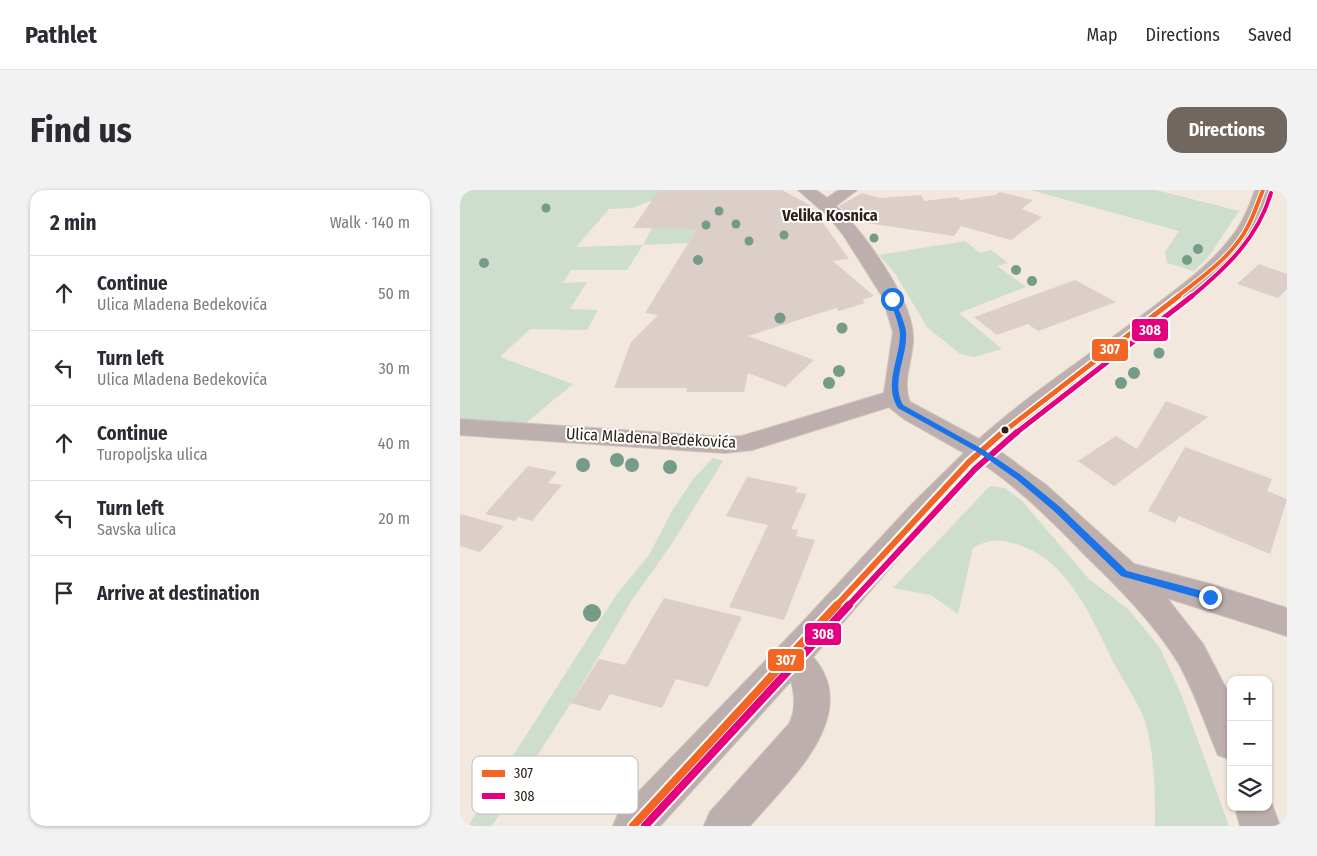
<!DOCTYPE html>
<html lang="en">
<head>
<meta charset="utf-8">
<style>
	body { margin:0; font-family:"Fira Sans Condensed",sans-serif; background:#f2f2f3; color:#2b2b33 }
	.controls { position:absolute; right:15px; bottom:15px; display:grid; overflow:hidden; border-radius:10px; box-shadow:0 1px 4px #0004 }
	.controls button { width:45px; height:45px; display:grid; place-items:center; padding:0; border:0; border-bottom:1px solid #e1e1e2; background:#fff; color:#2b2b33; font:25px sans-serif }
	.stop { position:absolute; width:15px; height:15px; margin:-11px; border:4px solid #1a73e8; border-radius:50%; background:#fff }
	.stop.end { background:#1a73e8; border-color:#fff; box-shadow:0 1px 5px #0008 }
	.list { margin:0; padding:0; list-style:none }
	h2 { display:flex; justify-content:space-between; align-items:center; height:65px; margin:0; padding:0 20px; font-size:21px }
	h2 small { font-size:16px; font-weight:400; color:#7c7c81 }
	.list li { display:grid; grid-template-columns:32px 1fr auto; gap:15px; align-items:center; box-sizing:border-box; height:75px; padding:0 20px; border-top:1px solid #e1e1e2 }
	.list b { display:block; font-size:19px; white-space:nowrap }
	.list p { margin:0; font-size:16px; white-space:nowrap; color:#7c7c81 }
	.list em { font-size:16px; font-style:normal; color:#7c7c81 }
	.icon { flex:none; width:28px; height:28px; fill:none; stroke:currentColor; stroke-width:2; stroke-linecap:round; stroke-linejoin:round }
	.map { position:relative; flex:none; width:827px; height:636px; overflow:hidden; border-radius:15px }
	header { display:flex; align-items:center; gap:30px; box-sizing:border-box; height:70px; padding:0 25px; background:#fff; border-bottom:1px solid #e1e1e2 }
	header strong { font-size:24px }
	nav { display:flex; gap:28px; margin-inline-start:auto; font-size:18px }
	.intro { display:flex; align-items:center; justify-content:space-between; box-sizing:border-box; height:120px; padding:0 30px }
	h1 { margin:0; font-size:35px }
	.button { padding:12px 22px; border-radius:15px; background:#71675e; color:#fff; font-size:18px; font-weight:700 }
	main { display:flex; gap:30px; padding:0 30px }
	aside { flex:1; background:#fff; border-radius:15px; box-shadow:0 1px 4px #0004 }
	.map>svg:first-child { display:block }
	.green { fill:#cdddce }
	.building { fill:#dccec8 }
	.lines { fill:none; stroke-linecap:round; stroke-linejoin:round }
	.minor-casing { stroke:#cdc4bb; stroke-width:2 }
	.minor { fill:#bdafad; fill-rule:evenodd }
	.bus-1-far3-casing { stroke:#fff; stroke-width:6 }
	.bus-1-far2-casing { stroke:#fff; stroke-width:8 }
	.bus-1-far1-casing { stroke:#fff; stroke-width:10 }
	.bus-1-casing { stroke:#fff; stroke-width:12 }
	.bus-2-far3-casing { stroke:#fff; stroke-width:6 }
	.bus-2-far2-casing { stroke:#fff; stroke-width:8 }
	.bus-2-far1-casing { stroke:#fff; stroke-width:10 }
	.bus-2-casing { stroke:#fff; stroke-width:12 }
	.bus-1-far3 { stroke:#f26522; stroke-width:4 }
	.bus-1-far2 { stroke:#f26522; stroke-width:5 }
	.bus-1-far1 { stroke:#f26522; stroke-width:6 }
	.bus-1 { stroke:#f26522; stroke-width:8 }
	.bus-2-far3 { stroke:#e5007d; stroke-width:4 }
	.bus-2-far2 { stroke:#e5007d; stroke-width:5 }
	.bus-2-far1 { stroke:#e5007d; stroke-width:6 }
	.bus-2 { stroke:#e5007d; stroke-width:8 }
	.tree { fill:#749c88 }
	.route { fill:#1a73e8 }
	.bus-dot { fill:#2b2119; stroke:#fff; stroke-width:2 }
	.labels { text-anchor:middle; dominant-baseline:central; stroke-width:4; stroke-linejoin:round; paint-order:stroke }
	.far-quarter-label { font-size:16px; font-weight:bold; fill:#2b2119; stroke:#fff }
	.street-label { font-size:16px; fill:#2b2119; stroke:#fff }
	.key { fill:#fff; stroke:#bfbcba; stroke-width:1 }
	.key-label { font-size:14px; fill:#2b2119 }
	.line-badge { stroke:#fff; stroke-width:2 }
	.badge-label { font-size:14px; text-anchor:middle; font-weight:bold; fill:#fff }
</style>
</head>
<body>
<header>
<strong>Pathlet</strong>
<nav><a>Map</a><a>Directions</a><a>Saved</a></nav>
</header>
<div class="intro"><h1>Find us</h1><a class="button">Directions</a></div>
<main>
<aside>
<h2>2 min<small>Walk · 140 m</small></h2>
<ul class="list">
<li><svg class="icon" aria-label="ahead" viewBox="0 0 24 24"><path d="M12 20V5M6 11l6-6 6 6"/></svg><div><b>Continue</b><p>Ulica Mladena Bedekovića</p></div><em>50 m</em></li>
<li><svg class="icon" aria-label="left" viewBox="0 0 24 24"><path d="M17 20v-9H6M10 6l-5 5 5 5"/></svg><div><b>Turn left</b><p>Ulica Mladena Bedekovića</p></div><em>30 m</em></li>
<li><svg class="icon" aria-label="ahead" viewBox="0 0 24 24"><path d="M12 20V5M6 11l6-6 6 6"/></svg><div><b>Continue</b><p>Turopoljska ulica</p></div><em>40 m</em></li>
<li><svg class="icon" aria-label="left" viewBox="0 0 24 24"><path d="M17 20v-9H6M10 6l-5 5 5 5"/></svg><div><b>Turn left</b><p>Savska ulica</p></div><em>20 m</em></li>
<li><svg class="icon" aria-label="arrive" viewBox="0 0 24 24"><path d="M6 21V4h12l-3 4 3 4H6"/></svg><div><b>Arrive at destination</b></div></li>
</ul>
</aside>
<div class="map">
<svg width="827" height="636" viewBox="0 0 827 636">
	<rect width="100%" height="100%" fill="#f3e8dd"/>
	<g class="green">
		<path d="M0,0H220L172,18L149,19L116,57L183,55L192,38L245,27L228,53L183,55L167,80H111L103,93L127,92L110,119L138,120L127,140L70,139L40,167L113,194L62,236L0,231Z"/>
		<path d="M571,0H696L779,21L749,66L734,81L707,73L705,62L719,41Z"/>
		<path d="M505,51L520,63L531,60L548,73L537,76L566,97L499,123L542,159L514,167L500,164L467,137L436,85L419,65Z"/>
		<path d="M253,268L263,271L213,352L172,410L111,513L32,636H8L134,439L157,404L189,365L212,321L234,288Z"/>
		<path d="M530,296L545,298L562,311L628,388L669,420L700,458L722,506L769,636H695C695,603 695,570 687,538C683,519 665,494 656,477C633,432 611,372 559,355C540,349 531,348 513,358L498,424L471,405L433,398Z"/>
	</g>
	<g class="building">
		<path d="M199,0H322L350,15L389,69L373,71L414,106L402,110L405,113L379,121L376,118L288,146L354,170L325,197L288,183L284,202H226L227,198H154L171,152L198,125L185,123L237,39L173,38Z"/>
		<path d="M540,2L573,10L562,19L582,27L551,50L501,36L494,46L393,31L379,16L402,3L420,8L461,5L464,11L497,7L500,10L535,5Z"/>
		<path d="M799,74L827,84V99L818,108L777,94Z"/>
		<path d="M615,90L656,112L578,141L568,134L537,145L514,127Z"/>
		<path d="M706,211L748,227L654,296L618,271L656,246L677,259Z"/>
		<path d="M725,257L812,289L807,301L827,309L810,364L719,326L715,333L688,321Z"/>
		<path d="M68,276L97,282L88,293L102,295L72,331L58,327L55,331L25,324Z"/>
		<path d="M287,287L338,297L335,302L347,304L331,339L338,340L336,346L355,350L324,430L269,417L308,335L266,326Z"/>
		<path d="M0,324L44,336L20,362L0,356Z"/>
		<path d="M204,408L282,427L248,497L216,489L202,518L150,504L140,521L111,513L139,469L165,475Z"/>
	</g>
	<g class="lines">
		<g class="minor-casing">
			<g id="minor">
				<path d="M338,0H356L367,8L379,0H397L376,16C403,41 453,110 453,147C454,168 441,191 450,212L519,249C576,198 641,158 701,111C725,93 750,74 769,50C782,35 789,18 795,0H811C791,66 734,106 682,146C633,183 582,218 538,260L586,295L674,374L750,394L827,418V446L707,408L743,454L771,508V570L758,565C745,534 735,503 719,474C694,433 660,399 625,365C593,332 561,300 523,274L473,328L353,467C404,526 326,593 290,636H244L250,622L329,534C336,521 335,505 331,491L200,636H153L159,622L338,437L453,313L504,263L444,229L429,217L292,260L265,263L0,245V229L265,247L282,246L424,203L433,142L422,106L384,46L369,27Z"/>
				<path d="M808,604L820,636H780L775,617H808Z"/>
			</g>
		</g>
		<use href="#minor" class="minor"/>
		<g class="bus-1-far3-casing">
			<path id="bus-1-far3" d="M717,107C742,87 774,65 788,36C794,25 798,12 803,0"/>
		</g>
		<g class="bus-1-far2-casing">
			<path id="bus-1-far2" d="M542,243L719,106"/>
		</g>
		<g class="bus-1-far1-casing">
			<path id="bus-1-far1" d="M376,416L509,272L543,242"/>
		</g>
		<g class="bus-1-casing">
			<path id="bus-1" d="M173,636L377,415"/>
		</g>
		<g class="bus-2-far3-casing">
			<path id="bus-2-far3" d="M731,107C766,78 798,48 811,3"/>
		</g>
		<g class="bus-2-far2-casing">
			<path id="bus-2-far2" d="M556,243L732,106"/>
		</g>
		<g class="bus-2-far1-casing">
			<path id="bus-2-far1" d="M388,416L515,279L557,242"/>
		</g>
		<g class="bus-2-casing">
			<path id="bus-2" d="M185,636L389,415"/>
		</g>
		<use href="#bus-1-far3" class="bus-1-far3"/>
		<use href="#bus-1-far2" class="bus-1-far2"/>
		<use href="#bus-1-far1" class="bus-1-far1"/>
		<use href="#bus-1" class="bus-1"/>
		<use href="#bus-2-far3" class="bus-2-far3"/>
		<use href="#bus-2-far2" class="bus-2-far2"/>
		<use href="#bus-2-far1" class="bus-2-far1"/>
		<use href="#bus-2" class="bus-2"/>
	</g>
	<g class="tree">
		<circle cx="86" cy="18" r="4.5"/>
		<circle cx="259" cy="21" r="4.5"/>
		<circle cx="276" cy="34" r="4.5"/>
		<circle cx="246" cy="35" r="4.5"/>
		<circle cx="324" cy="45" r="4.5"/>
		<circle cx="414" cy="48" r="4.5"/>
		<circle cx="289" cy="51" r="4.5"/>
		<circle cx="738" cy="59" r="5"/>
		<circle cx="238" cy="70" r="5"/>
		<circle cx="727" cy="70" r="5"/>
		<circle cx="24" cy="73" r="5"/>
		<circle cx="556" cy="80" r="5"/>
		<circle cx="572" cy="91" r="5"/>
		<circle cx="320" cy="128" r="5.5"/>
		<circle cx="382" cy="138" r="5.5"/>
		<circle cx="699" cy="163" r="5.5"/>
		<circle cx="379" cy="181" r="6"/>
		<circle cx="674" cy="183" r="6"/>
		<circle cx="369" cy="193" r="6"/>
		<circle cx="661" cy="193" r="6"/>
		<circle cx="157" cy="270" r="7"/>
		<circle cx="123" cy="275" r="7"/>
		<circle cx="172" cy="275" r="7"/>
		<circle cx="210" cy="277" r="7"/>
		<circle cx="132" cy="423" r="9"/>
	</g>
	<path class="route" d="M432,107L435,109C438,119 445,132 446,142C448,166 430,192 443,215L524,260L561,285L600,317L667,381L750,403L755,407L754,409L750,411L661,386L594,321L556,289L519,263L438,218C423,194 440,169 440,144C439,133 433,119 429,109Z"/>
	<circle class="bus-dot" cx="545" cy="240" r="4.5"/>
	<g class="labels">
		<g class="far-quarter-label">
			<text x="370" y="25">Velika Kosnica</text>
		</g>
		<g class="street-label">
			<text transform="translate(191 248) rotate(3)">Ulica Mladena Bedekovića</text>
		</g>
	</g>
	<rect x="12" y="566" width="166" height="58" rx="8" class="key"/>
	<rect x="22" y="580" width="23" height="7" fill="#f26522"/>
	<rect x="22" y="603" width="23" height="6" fill="#e5007d"/>
	<g class="key-label">
		<text x="54" y="588">307</text>
		<text x="54" y="611">308</text>
	</g>
	<g class="line-badge">
		<rect x="671" y="128" width="38" height="24" rx="5" fill="#e5007d"/>
		<rect x="631" y="148" width="38" height="24" rx="5" fill="#f26522"/>
		<rect x="344" y="432" width="38" height="24" rx="5" fill="#e5007d"/>
		<rect x="307" y="458" width="38" height="24" rx="5" fill="#f26522"/>
	</g>
	<g class="badge-label">
		<text x="690" y="145">308</text>
		<text x="650" y="164">307</text>
		<text x="363" y="449">308</text>
		<text x="326" y="475">307</text>
	</g>
</svg>
<div class="controls">
<button>+</button>
<button>−</button>
<button><svg class="icon" aria-label="layers" viewBox="0 0 24 24"><path d="M12 4l9 5-9 5-9-5zM3 14l9 5 9-5"/></svg></button>
</div>
<div class="stop" style="left:432px;top:109px"></div>
<div class="stop end" style="left:750px;top:407px"></div>
</div>
</main>
</body>
</html>
